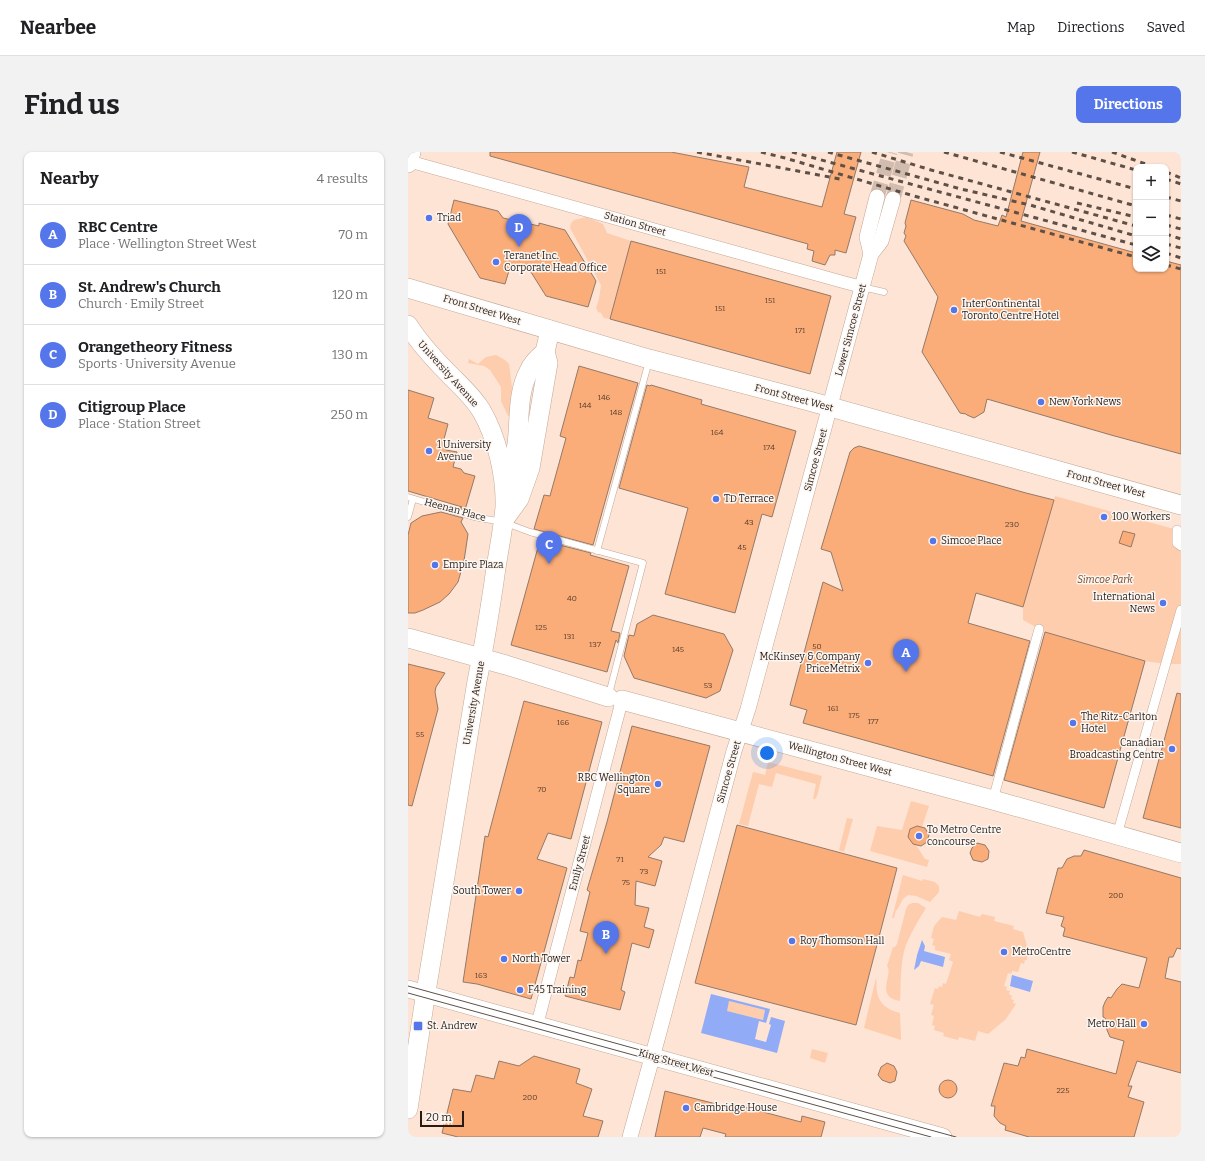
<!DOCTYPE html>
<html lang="en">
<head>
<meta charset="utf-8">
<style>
	body { margin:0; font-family:Bitter,serif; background:#f2f2f2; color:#202124 }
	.controls { position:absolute; right:12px; top:12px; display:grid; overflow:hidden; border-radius:8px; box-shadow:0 1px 3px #0004 }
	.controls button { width:36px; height:36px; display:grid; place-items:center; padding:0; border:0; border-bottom:1px solid #e0e0e0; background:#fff; color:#202124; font:20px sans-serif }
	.scale { position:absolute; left:12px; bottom:10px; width:44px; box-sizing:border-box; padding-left:4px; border:2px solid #271c15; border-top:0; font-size:11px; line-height:14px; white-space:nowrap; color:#271c15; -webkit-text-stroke:3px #fcf6f2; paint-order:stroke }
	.you { position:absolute; left:359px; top:601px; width:14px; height:14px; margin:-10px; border:3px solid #fff; border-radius:50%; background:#1a73e8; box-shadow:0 0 0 6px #1a73e833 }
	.badge { display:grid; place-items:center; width:26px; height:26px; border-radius:50%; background:#5575ea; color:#fff; font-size:13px; font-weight:700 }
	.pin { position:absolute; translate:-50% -33px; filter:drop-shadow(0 1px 2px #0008) }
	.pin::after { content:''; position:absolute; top:21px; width:14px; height:12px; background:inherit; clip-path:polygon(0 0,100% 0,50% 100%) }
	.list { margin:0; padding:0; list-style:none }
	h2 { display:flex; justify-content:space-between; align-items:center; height:52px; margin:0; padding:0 16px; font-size:17px }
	h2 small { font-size:13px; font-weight:400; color:#757577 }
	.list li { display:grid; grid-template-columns:26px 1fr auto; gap:12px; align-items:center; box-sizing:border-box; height:60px; padding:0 16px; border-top:1px solid #e0e0e0 }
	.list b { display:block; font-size:15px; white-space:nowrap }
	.list p { margin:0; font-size:13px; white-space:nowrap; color:#757577 }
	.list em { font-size:13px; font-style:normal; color:#757577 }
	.icon { flex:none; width:22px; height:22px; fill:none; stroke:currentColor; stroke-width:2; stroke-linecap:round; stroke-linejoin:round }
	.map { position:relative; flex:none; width:773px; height:985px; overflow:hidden; border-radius:8px }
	header { display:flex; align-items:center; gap:24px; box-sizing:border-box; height:56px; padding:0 20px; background:#fff; border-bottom:1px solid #e0e0e0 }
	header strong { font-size:19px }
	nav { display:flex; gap:22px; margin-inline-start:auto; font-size:14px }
	.intro { display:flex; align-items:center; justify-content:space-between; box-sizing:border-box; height:96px; padding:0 24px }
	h1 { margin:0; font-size:28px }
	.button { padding:10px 18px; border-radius:8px; background:#5575ea; color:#fff; font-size:14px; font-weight:700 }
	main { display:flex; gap:24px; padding:0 24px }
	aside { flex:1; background:#fff; border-radius:8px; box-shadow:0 1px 3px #0004 }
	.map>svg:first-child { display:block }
	.green { fill:#fdcdae }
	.water { fill:#91abf7; fill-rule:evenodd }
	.building { fill:#faad78; stroke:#947968 }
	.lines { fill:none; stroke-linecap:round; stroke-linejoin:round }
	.tertiary-tunnel { stroke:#d2bcaf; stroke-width:15; stroke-dasharray:15 8; stroke-linecap:butt }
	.service-casing { stroke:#c5a896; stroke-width:7 }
	.pedestrian-casing { stroke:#c5a896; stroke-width:10 }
	.minor-casing { stroke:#c5a896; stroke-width:13 }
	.tertiary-casing { stroke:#c5a896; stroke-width:16 }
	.secondary-casing { stroke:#c5a896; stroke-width:18 }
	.primary-casing { stroke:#c5a896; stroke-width:20 }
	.service { stroke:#fff; stroke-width:6 }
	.pedestrian { stroke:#fff; stroke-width:9 }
	.minor { stroke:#fff; stroke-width:12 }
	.tertiary { stroke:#fff; stroke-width:15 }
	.secondary { stroke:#fff; stroke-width:17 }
	.primary { stroke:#fff; stroke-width:19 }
	.tram { stroke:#5e5047; stroke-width:1 }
	.rail { stroke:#5e5047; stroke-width:3; stroke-dasharray:5 5; stroke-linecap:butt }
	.poi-dot { fill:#5575ea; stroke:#fcf6f2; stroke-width:1.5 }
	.labels { text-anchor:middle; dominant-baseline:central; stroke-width:3; stroke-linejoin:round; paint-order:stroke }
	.number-label { font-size:8px; fill:#5c402e }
	.poi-label { font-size:10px; fill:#271c15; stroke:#fcf6f2; text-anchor:start }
	.street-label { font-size:10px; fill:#271c15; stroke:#fcf6f2 }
	.park-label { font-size:10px; font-style:italic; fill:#76431e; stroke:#fcf6f2 }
</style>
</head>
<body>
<header>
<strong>Nearbee</strong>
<nav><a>Map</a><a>Directions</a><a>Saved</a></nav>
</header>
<div class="intro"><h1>Find us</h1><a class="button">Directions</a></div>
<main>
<aside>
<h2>Nearby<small>4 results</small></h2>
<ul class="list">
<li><span class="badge">A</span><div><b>RBC Centre</b><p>Place · Wellington Street West</p></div><em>70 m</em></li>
<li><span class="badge">B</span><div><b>St. Andrew's Church</b><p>Church · Emily Street</p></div><em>120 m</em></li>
<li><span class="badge">C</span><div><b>Orangetheory Fitness</b><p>Sports · University Avenue</p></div><em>130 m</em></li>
<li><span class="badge">D</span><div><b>Citigroup Place</b><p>Place · Station Street</p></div><em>250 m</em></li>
</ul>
</aside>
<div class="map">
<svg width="773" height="985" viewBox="0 0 773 985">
	<rect width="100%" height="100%" fill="#fde4d5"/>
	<g class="green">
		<path d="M179,65L195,72L199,81L223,89L202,167L196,166L193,161L190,160L188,156L191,147L193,133L162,76L163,71L166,68Z"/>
		<path d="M88,203L97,208L101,212L102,219L105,245L101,264H100L93,249V235L82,218L76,214L60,211L61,207L70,212L78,205Z"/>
		<path d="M647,344L773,379V512H757L737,509L637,480L615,468V455Z"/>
		<path d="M360,610L414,624L409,644L407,647H405L408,632L368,621L364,635L351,632L340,674L331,672L345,620L357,623Z"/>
		<path d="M503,649L521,654L514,675L509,674L502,677L501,685L505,692L508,693L517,707L521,708L519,715L462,699L469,674L494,678Z"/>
		<path d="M439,666L445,667L436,700L431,698Z"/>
		<path d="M495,723L514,729L515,727L527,730L531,734V740L522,750L508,744L500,743L495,747L489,758H488L486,766H484Z"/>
		<path d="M504,751H510L518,756C511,767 501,784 497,796C492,812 493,832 492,849C466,845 486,822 479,814L485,795H487L489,792L498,757L500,753Z"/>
		<path d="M551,759L572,765L574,762L587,765L586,769L606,774L605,777L615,780L619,794V808H617L616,812L613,811L610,820L604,819L603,822L600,821L596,834L599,835L598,838L602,839L601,842L604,844L603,847L606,848L605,851L608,852L598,867L580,882L570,879L567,889L551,885L550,888L535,884L536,881L526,878L527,874L524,873L526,864L523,863L526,853L522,852L527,836L530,837L531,834L534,835L535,831L538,832L545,810L541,808L543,802L527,798V794L524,793L526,787L523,786L526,774L534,765L548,768Z"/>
		<path d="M468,826C469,831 468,835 469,840C471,852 480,858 492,861L493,888L456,876Z"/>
		<path d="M321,849L357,858L355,868L318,859Z"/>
		<path d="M404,897L420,901L417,911L402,906Z"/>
	</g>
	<g class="water">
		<path d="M514,788L517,794L516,799L537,805L535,815L513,809L511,814L506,818L509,803Z"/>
		<path d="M604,823L625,829L622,840L602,834Z"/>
		<path d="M303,842L362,857L358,871L351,869L347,887L358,890L363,873L361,872L363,865L377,869L369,901L293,881ZM321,849L357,858L355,868L319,859Z"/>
	</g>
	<g class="building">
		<path d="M82,0H263L341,15L336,35L414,55L429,0H453L436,62L448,65L438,101L427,98V103H422L417,113L404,109L406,99L399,97L400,92L82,4Z"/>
		<path d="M615,0H632L613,69L728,101V117H758V109L773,113V302L703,283L579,247L576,260L566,266L559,263L558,262L552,261L514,200L530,145L496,89L498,84L496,81L498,74L497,71L503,48L555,62L566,68L590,74L594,63L598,65Z"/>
		<path d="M46,48L90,59L95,66L131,74V71L157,78L188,129L180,155L138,144L121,117L103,112L97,132L72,126L40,72Z"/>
		<path d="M223,89L423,144L402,222L202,167Z"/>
		<path d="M171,214L230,231L185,393L126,377L136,343L142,344L158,286L152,284Z"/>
		<path d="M239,233L242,234L243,233L294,248L293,252L388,279L364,365L354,362L327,461L257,442L280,356L211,336Z"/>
		<path d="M0,238L26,246L20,266L40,272L36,287L38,298L49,300L45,315L53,317L56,321L67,324L57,358L50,356L54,355L0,339Z"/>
		<path d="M451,294L618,341L646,348L615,455L568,441L560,471L622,489L585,624L395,571L399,558L382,553L415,430L435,439L423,400L413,397L442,300L446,296Z"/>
		<path d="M33,360L55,366L53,370L60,382L56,409L50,430L41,442L32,450L15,458L7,461H0V383L3,371L14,364Z"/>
		<path d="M715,379L727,382L723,395L711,391Z"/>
		<path d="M132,388L183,401L182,403L221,414L203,479L212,481L210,491L208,488L199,520L103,493Z"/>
		<path d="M245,463L316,482L325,498L312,539L298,546L226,526L216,504L221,483L226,484L229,472Z"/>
		<path d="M637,480L737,509L696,656L596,628Z"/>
		<path d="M0,512L37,521L28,535L27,540L30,557L4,654L0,653Z"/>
		<path d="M769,541L773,542V676L735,666Z"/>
		<path d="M116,549L194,570L163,687L140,681L129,707L159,716L123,847L69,832L55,830L77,684L80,685Z"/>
		<path d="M224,574L302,594L276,690L256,685L253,693L240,705L254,709L247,734L228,729L227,753L241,756L236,775L246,778L241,796L224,791L213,838L217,840L212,858L157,844L162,825L166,826L170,808L173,809L180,781L172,779L182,740L179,738L199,670Z"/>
		<path d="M329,673L489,716L448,873L287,831Z"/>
		<path d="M509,674L517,676L521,683L519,690L513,694L505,692L500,685L502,677Z"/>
		<path d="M569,691L577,693L581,699L580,707L574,710L565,708L562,701L564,696Z"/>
		<path d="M676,698L773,726V797L769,796L765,805H761L757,826L773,830V921L729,909L720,934H724L720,945L736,950L726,985H621L597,978L598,974L592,971L586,964L587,954H583L596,911L610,914L613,905L617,906L619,897L708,922L716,889L702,885L699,878L697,866L695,865V855L697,850L700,845L703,846L709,837L714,832L731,836L739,806L655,784L657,776L653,774L656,765L638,761L650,716H654L659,707L666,704H673Z"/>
		<path d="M126,904L172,917L168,931L184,937L175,964L195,969L190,985H50L34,981L45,937L63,940L68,923L86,927L91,909L111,914Z"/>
		<path d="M479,911L486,914L489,920L487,929L482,931L474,928L470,923L473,915Z"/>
		<circle cx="540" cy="937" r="9"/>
		<path d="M257,939L324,956L325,952L393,970L394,964L417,970L413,985H317L318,982L295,976L292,985H247Z"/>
	</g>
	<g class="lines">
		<g class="tertiary-tunnel">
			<path d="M469,45L482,0"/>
			<path d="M485,47L498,0"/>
		</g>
		<g class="service-casing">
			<g id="service">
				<path d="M454,135L476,140"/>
				<path d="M0,345L66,365L95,370L122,380L235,411L201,542"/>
				<path d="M0,365L5,347"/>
				<path d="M189,399L241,209"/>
			</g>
		</g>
		<g class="pedestrian-casing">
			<g id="pedestrian">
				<path d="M769,378V391L773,394"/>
				<path d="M585,648L631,477"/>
				<path d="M709,683L773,458"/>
			</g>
		</g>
		<g class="minor-casing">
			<g id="minor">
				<path d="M0,9L435,130L454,135"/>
				<path d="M129,873L214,548"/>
			</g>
		</g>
		<g class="tertiary-casing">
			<g id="tertiary">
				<path d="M463,102L459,85L469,45"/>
				<path d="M222,985L250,884L326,599L340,557L463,102L473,89L485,47"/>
			</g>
		</g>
		<g class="secondary-casing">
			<path id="secondary" d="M0,837L535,985"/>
		</g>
		<g class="primary-casing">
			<g id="primary">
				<path d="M0,11L3,0"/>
				<path d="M0,136L241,207L401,249L773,353"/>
				<path d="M0,173C12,192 27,208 43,224C54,235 65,245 73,258C89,285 98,324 97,355C95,380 89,405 86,430C81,463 76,496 69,529L17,846L0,957"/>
				<path d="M97,333C102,320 107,306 109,292C112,268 109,241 121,219C124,211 131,205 137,200"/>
				<path d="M95,369L111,347L122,316L140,211L137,200L142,178"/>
				<path d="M0,486L98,513L200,545"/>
				<path d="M214,548L585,648L773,701"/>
			</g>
		</g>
		<use href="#service" class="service"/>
		<use href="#pedestrian" class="pedestrian"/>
		<use href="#minor" class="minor"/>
		<use href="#tertiary" class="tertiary"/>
		<use href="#secondary" class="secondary"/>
		<use href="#primary" class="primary"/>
		<g class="tram">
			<path d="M0,834L548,985"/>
			<path d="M0,841L523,985"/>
		</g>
		<g class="rail">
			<path d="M289,0L432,27"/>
			<path d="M353,0L377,6L506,44L728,105"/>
			<path d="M384,0L728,93"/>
			<path d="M420,0L553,37L622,53L728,84"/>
			<path d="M464,0L523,18L728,74"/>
			<path d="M536,0L728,54"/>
			<path d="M592,0L728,37"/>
			<path d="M664,0L728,18"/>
			<path d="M704,0L746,15"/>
			<path d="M758,20L773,26"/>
			<path d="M758,27L773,32"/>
			<path d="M758,45L773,49"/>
			<path d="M669,51L728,65"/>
			<path d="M758,63L773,67"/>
			<path d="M758,73L773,77"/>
			<path d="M758,82L773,87"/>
			<path d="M758,92L773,96"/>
			<path d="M758,101L773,106"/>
			<path d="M758,113L773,117"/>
		</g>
	</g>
	<g class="poi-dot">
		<circle cx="21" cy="66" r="4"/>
		<circle cx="88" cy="110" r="4"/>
		<circle cx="546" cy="158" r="4"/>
		<circle cx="633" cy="250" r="4"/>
		<circle cx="21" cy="299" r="4"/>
		<circle cx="308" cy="347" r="4"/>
		<circle cx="696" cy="365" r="4"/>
		<circle cx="525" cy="389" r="4"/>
		<circle cx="27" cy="413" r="4"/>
		<circle cx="755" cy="451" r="4"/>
		<circle cx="460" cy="511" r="4"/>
		<circle cx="665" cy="571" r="4"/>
		<circle cx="764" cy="597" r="4"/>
		<circle cx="250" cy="632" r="4"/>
		<circle cx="511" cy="684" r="4"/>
		<circle cx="111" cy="739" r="4"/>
		<circle cx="384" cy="789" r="4"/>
		<circle cx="596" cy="800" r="4"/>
		<circle cx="96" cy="807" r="4"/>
		<circle cx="112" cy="838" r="4"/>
		<circle cx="736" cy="872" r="4"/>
		<rect x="5" y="869" width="10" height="10" rx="2"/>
		<circle cx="278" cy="956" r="4"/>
	</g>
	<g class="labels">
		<g class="number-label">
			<text x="253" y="119">151</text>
			<text x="362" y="148">151</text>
			<text x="312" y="156">151</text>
			<text x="392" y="178">171</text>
			<text x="196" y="245">146</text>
			<text x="177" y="253">144</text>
			<text x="208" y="260">148</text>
			<text x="309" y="280">164</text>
			<text x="361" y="295">174</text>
			<text x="341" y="370">43</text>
			<text x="604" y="372">230</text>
			<text x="334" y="395">45</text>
			<text x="164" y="446">40</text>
			<text x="133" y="475">125</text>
			<text x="161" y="484">131</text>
			<text x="187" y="492">137</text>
			<text x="409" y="494">50</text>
			<text x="270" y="497">145</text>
			<text x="300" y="533">53</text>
			<text x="425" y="556">161</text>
			<text x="446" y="563">175</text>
			<text x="465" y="569">177</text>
			<text x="155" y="570">166</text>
			<text x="12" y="582">55</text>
			<text x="134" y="637">70</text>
			<text x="212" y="707">71</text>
			<text x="236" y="719">73</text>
			<text x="218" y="730">75</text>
			<text x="708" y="743">200</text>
			<text x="73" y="823">163</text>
			<text x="655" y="938">225</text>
			<text x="122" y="945">200</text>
		</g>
		<g class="poi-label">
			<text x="29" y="66">Triad</text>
			<text x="96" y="104">Teranet Inc.<tspan x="96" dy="12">Corporate Head Office</tspan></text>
			<text x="554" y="152">InterContinental<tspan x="554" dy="12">Toronto Centre Hotel</tspan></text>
			<text x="641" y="250">New York News</text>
			<text x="29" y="293">1 University<tspan x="29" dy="12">Avenue</tspan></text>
			<text x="316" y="347">TD Terrace</text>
			<text x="704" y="365">100 Workers</text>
			<text x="533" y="389">Simcoe Place</text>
			<text x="35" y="413">Empire Plaza</text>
			<text x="747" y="445" text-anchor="end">International<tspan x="747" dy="12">News</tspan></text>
			<text x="452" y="505" text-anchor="end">McKinsey &amp; Company<tspan x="452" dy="12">PriceMetrix</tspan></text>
			<text x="673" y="565">The Ritz-Carlton<tspan x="673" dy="12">Hotel</tspan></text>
			<text x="756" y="591" text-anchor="end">Canadian<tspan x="756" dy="12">Broadcasting Centre</tspan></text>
			<text x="242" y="626" text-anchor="end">RBC Wellington<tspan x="242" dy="12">Square</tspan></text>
			<text x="519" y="678">To Metro Centre<tspan x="519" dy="12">concourse</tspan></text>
			<text x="103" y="739" text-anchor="end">South Tower</text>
			<text x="392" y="789">Roy Thomson Hall</text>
			<text x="604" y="800">MetroCentre</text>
			<text x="104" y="807">North Tower</text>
			<text x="120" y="838">F45 Training</text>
			<text x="728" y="872" text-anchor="end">Metro Hall</text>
			<text x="19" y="874">St. Andrew</text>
			<text x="286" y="956">Cambridge House</text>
		</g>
		<g class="street-label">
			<text transform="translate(227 72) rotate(16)">Station Street</text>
			<text transform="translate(74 158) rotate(17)">Front Street West</text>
			<text transform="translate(443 178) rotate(-75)">Lower Simcoe Street</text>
			<text transform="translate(40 222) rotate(48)">University Avenue</text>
			<text transform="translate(386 246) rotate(15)">Front Street West</text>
			<text transform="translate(408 308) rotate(-75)">Simcoe Street</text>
			<text transform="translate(698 332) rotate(15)">Front Street West</text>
			<text transform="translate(47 358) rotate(15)">Heenan Place</text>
			<text transform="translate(66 551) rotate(-80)">University Avenue</text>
			<text transform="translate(432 607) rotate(15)">Wellington Street West</text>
			<text transform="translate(321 620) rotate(-74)">Simcoe Street</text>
			<text transform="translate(172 711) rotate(-75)">Emily Street</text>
			<text transform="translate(268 911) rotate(16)">King Street West</text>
		</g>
		<g class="park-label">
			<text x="697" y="428">Simcoe Park</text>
		</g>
	</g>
</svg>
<div class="controls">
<button>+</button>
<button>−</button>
<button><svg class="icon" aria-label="layers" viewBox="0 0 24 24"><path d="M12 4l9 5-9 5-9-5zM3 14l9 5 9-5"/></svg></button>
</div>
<div class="scale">20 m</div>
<div class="you"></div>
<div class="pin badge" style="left:498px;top:520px">A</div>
<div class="pin badge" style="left:198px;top:802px">B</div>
<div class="pin badge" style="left:141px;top:412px">C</div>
<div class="pin badge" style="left:111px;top:95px">D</div>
</div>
</main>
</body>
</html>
